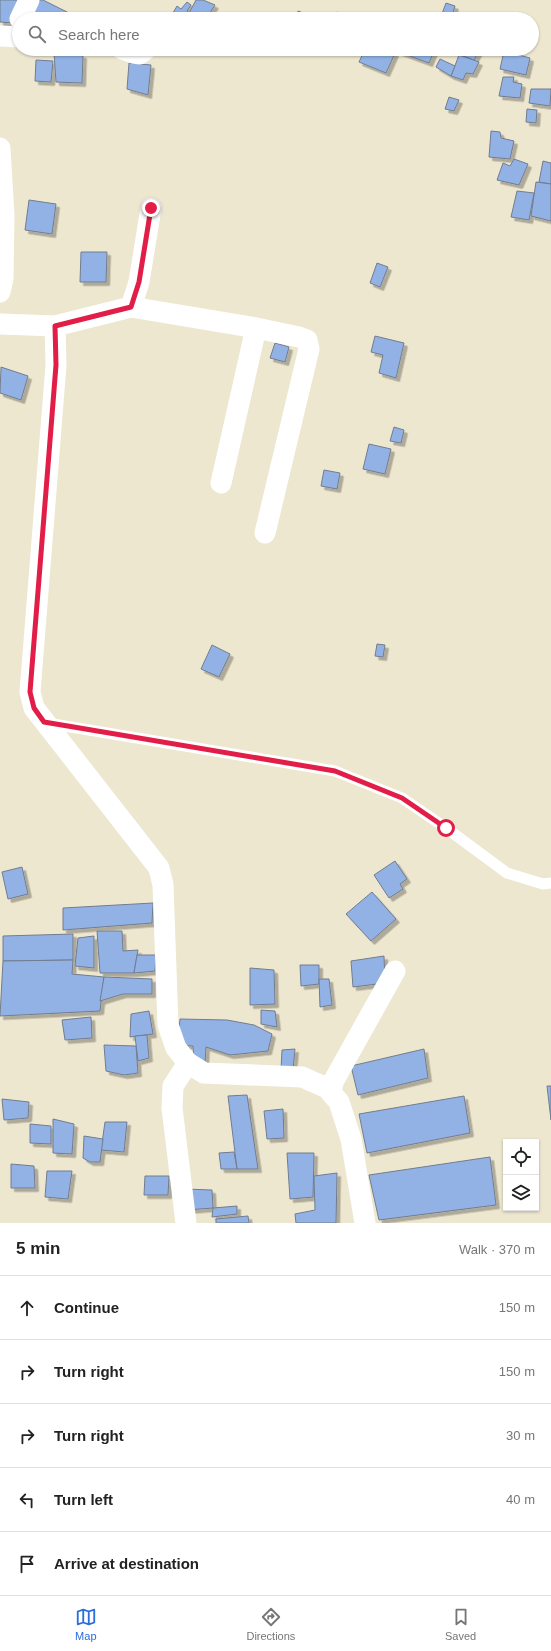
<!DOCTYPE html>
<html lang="en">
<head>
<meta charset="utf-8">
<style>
	body { margin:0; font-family:Helvetica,sans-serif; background:#f2f2f2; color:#222 }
	.controls { position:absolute; right:12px; bottom:12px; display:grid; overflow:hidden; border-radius:0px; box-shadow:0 1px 3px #0004 }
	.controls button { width:36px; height:36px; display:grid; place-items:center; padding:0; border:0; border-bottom:1px solid #e0e0e0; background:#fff; color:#222; font:20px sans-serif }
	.stop { position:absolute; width:12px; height:12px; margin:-9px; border:3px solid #e11d48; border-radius:50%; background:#fff }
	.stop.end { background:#e11d48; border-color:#fff; box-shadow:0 1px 4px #0008 }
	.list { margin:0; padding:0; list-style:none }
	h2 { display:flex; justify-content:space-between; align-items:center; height:52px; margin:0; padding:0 16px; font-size:17px }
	h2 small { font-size:13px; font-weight:400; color:#767676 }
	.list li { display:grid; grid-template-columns:26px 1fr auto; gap:12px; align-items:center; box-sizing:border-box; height:64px; padding:0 16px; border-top:1px solid #e0e0e0 }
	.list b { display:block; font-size:15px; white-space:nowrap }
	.list em { font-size:13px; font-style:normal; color:#767676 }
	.icon { flex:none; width:22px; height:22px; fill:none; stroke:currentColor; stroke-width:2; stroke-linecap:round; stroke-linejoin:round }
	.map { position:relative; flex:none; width:551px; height:1223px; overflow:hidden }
	.search { position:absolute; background:#fff; box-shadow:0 1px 3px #0004; left:12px; right:12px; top:12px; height:44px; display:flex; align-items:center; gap:10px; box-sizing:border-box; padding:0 14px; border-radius:22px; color:#767676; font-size:15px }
	.sheet { height:372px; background:#fff }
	nav { display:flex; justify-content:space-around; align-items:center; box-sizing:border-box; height:56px; border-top:1px solid #e0e0e0; background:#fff; font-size:11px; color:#767676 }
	nav a { display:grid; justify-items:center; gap:2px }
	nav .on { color:#2b6dda }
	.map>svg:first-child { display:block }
	.building { fill:#92b2e6; stroke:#717c8e; filter:url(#shadow) }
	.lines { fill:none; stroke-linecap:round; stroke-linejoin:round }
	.service { stroke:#fff; stroke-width:11 }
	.minor { stroke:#fff; stroke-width:21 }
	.route { stroke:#e11d48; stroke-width:5 }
</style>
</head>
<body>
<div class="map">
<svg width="551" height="1223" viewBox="0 0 551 1223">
	<defs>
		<filter id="shadow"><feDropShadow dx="3.5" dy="3.5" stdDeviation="0" flood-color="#0004"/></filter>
	</defs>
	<rect width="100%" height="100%" fill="#ede7d0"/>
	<g class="building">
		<path d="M0,0H21L14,23L0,22Z"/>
		<path d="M39,0H43L71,14L68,19H27Z"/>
		<path d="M196,0H203L215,5L206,19L189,18L192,15L189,13Z"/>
		<path d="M187,2L191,5L187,11L192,15L189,19L170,18L177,6L181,9Z"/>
		<path d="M446,3L455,6L451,19H440Z"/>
		<path d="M298,11L311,16L310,19H295Z"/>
		<path d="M337,12L353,19H333Z"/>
		<path d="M136,13L147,19H132Z"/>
		<path d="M365,49H385L395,53L386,73L359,62Z"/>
		<path d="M400,49H435L429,63L399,52Z"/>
		<path d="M458,49H480L474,60L456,53Z"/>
		<path d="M504,51L530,58L526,75L500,69Z"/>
		<path d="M54,53L83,55L82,83L56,82Z"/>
		<path d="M459,55L479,62L473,74L466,73L463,80L451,76Z"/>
		<path d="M440,59L455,66L451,76L436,67Z"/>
		<path d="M36,60L53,61L51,82L35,81Z"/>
		<path d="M129,63L151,65L148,95L127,89Z"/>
		<path d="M503,77H514L513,82L522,84L520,98L499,96Z"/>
		<path d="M531,89H551L550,106L529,103Z"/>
		<path d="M449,97L459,100L454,111L445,109Z"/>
		<path d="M527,109L537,110L536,123L526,122Z"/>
		<path d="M491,131L500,132L501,138L514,141L510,159L489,157Z"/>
		<path d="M514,159L528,164L519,185L497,180L503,163L510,166Z"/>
		<path d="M543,161L551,163V184L539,182Z"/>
		<path d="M536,182L551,184V221L531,216Z"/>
		<path d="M517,191L534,193L529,220L511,217Z"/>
		<path d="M29,200L56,204L52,234L25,230Z"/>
		<path d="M81,252H107L106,282H80Z"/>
		<path d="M377,263L388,267L380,287L370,283Z"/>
		<path d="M375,336L404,343L396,378L379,373L383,355L371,352Z"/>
		<path d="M275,343L289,347L285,362L270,358Z"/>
		<path d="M1,367L28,376L21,400L0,393Z"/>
		<path d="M394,427L404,430L401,443L390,441Z"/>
		<path d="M369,444L391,449L385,474L363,469Z"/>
		<path d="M324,470L340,473L337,489L321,486Z"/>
		<path d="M377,644L385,645L383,657L375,656Z"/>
		<path d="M212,645L230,654L219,677L201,669Z"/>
		<path d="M395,861L407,879L400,884L403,889L389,898L374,875Z"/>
		<path d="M22,867L28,894L8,899L2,872Z"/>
		<path d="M372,892L396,919L371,941L346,914Z"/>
		<path d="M153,903L152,923L63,930V908Z"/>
		<path d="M97,931H122L123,951L138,950L134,973H100Z"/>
		<path d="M73,934V960L3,961V936Z"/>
		<path d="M94,936V968L75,966L78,938Z"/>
		<path d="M137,955H156L155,971L134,973Z"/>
		<path d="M384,956L385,983L353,987L351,961Z"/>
		<path d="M73,960L72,974L104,977L100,1011L0,1016L3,961Z"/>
		<path d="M300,965H319V984L301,986Z"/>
		<path d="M250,968L274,970L275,1004L250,1005Z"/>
		<path d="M104,977L152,979V994H123L100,1001Z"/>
		<path d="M319,979H329L332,1005L320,1007Z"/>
		<path d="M261,1010L275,1011L277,1027L261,1024Z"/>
		<path d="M149,1011L153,1034L130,1037L131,1014Z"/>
		<path d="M91,1017L92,1038L65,1040L62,1020Z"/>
		<path d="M180,1019L227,1020L254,1025L272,1034L268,1051L230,1055L206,1047L205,1063L194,1062L193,1046L177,1045Z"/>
		<path d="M147,1035L149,1058L138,1061L135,1036Z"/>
		<path d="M104,1045L136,1046L138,1073L124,1075L106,1071Z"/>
		<path d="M295,1049L293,1069H281L282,1050Z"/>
		<path d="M424,1049L428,1078L358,1095L351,1066Z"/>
		<path d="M547,1086H551V1120Z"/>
		<path d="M247,1095L258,1169H237L228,1096Z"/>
		<path d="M464,1096L470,1133L367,1153L359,1114Z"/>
		<path d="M2,1099L29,1102L28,1118L4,1120Z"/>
		<path d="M283,1109L284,1138L267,1139L264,1111Z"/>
		<path d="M53,1119L74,1124L72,1154L53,1153Z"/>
		<path d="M105,1122H127L124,1152L101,1150Z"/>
		<path d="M30,1124L51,1126V1144L30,1143Z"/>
		<path d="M84,1136L103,1139L100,1162H90L83,1158Z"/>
		<path d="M234,1152L237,1169H221L219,1153Z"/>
		<path d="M287,1153H314L313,1197L290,1199Z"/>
		<path d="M490,1157L496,1205L379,1220L369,1175Z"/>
		<path d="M11,1164L34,1166L35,1188H11Z"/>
		<path d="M47,1171H72L68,1199L45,1197Z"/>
		<path d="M337,1173L336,1223H296L295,1214L315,1210L314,1176Z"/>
		<path d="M145,1176H169L168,1195H144Z"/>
		<path d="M185,1189L212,1190L213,1208L186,1210Z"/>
		<path d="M237,1206V1214L212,1217L213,1208Z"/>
		<path d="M248,1216L249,1223H216V1219Z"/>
	</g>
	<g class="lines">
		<path class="service" d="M47,723L335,771L402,798L446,828L507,873L543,884L551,883"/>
		<g class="minor">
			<path d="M20,19L29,0"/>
			<path d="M0,36L19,37"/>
			<path d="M122,49L133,53L140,54L146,49"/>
			<path d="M0,148L4,216L3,279L0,292"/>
			<path d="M131,307L139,282L151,208"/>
			<path d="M0,324L55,326L131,307L256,328L299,337L307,340L309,349L265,533"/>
			<path d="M55,326L56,365L30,692L34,708L159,868L163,885L168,1025L176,1048L188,1063L204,1073L302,1077L327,1088L339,1102L351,1139L365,1223"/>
			<path d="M221,483L256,328"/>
			<path d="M331,1092L333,1082L395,971"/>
			<path d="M186,1223L172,1108L173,1086L188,1063"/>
		</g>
	</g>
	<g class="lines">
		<path class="route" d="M151,208L139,282L131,307L55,326L56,365L30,692L34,708L44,722L335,771L402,798L446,828"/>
	</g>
</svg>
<div class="controls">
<button><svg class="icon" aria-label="locate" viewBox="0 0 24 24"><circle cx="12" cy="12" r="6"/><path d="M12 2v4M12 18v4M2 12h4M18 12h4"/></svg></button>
<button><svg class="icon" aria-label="layers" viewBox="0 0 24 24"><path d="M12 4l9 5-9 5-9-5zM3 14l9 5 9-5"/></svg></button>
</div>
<div class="stop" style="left:446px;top:828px"></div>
<div class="stop end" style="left:151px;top:208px"></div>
<div class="search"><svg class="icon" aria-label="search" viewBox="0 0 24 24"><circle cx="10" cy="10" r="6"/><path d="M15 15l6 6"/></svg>Search here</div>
</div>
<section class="sheet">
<h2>5 min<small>Walk · 370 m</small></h2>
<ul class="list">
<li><svg class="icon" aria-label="ahead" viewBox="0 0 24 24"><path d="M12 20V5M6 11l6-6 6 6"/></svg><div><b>Continue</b></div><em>150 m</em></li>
<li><svg class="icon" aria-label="right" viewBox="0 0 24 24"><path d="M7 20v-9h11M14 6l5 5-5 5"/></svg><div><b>Turn right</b></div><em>150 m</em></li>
<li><svg class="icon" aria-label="right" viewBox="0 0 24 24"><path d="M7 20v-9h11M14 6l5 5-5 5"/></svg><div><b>Turn right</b></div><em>30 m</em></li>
<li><svg class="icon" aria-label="left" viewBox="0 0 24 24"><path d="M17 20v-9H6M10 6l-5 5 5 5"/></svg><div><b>Turn left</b></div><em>40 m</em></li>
<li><svg class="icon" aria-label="arrive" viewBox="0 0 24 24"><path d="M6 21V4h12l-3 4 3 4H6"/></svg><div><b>Arrive at destination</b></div></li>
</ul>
</section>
<nav>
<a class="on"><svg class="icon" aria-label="map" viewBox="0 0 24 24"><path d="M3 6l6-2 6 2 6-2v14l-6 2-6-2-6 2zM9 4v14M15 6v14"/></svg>Map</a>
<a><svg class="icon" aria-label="directions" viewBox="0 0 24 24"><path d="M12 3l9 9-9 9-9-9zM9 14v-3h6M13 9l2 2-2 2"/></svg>Directions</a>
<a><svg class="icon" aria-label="saved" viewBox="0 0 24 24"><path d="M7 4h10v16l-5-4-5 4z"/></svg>Saved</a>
</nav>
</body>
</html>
